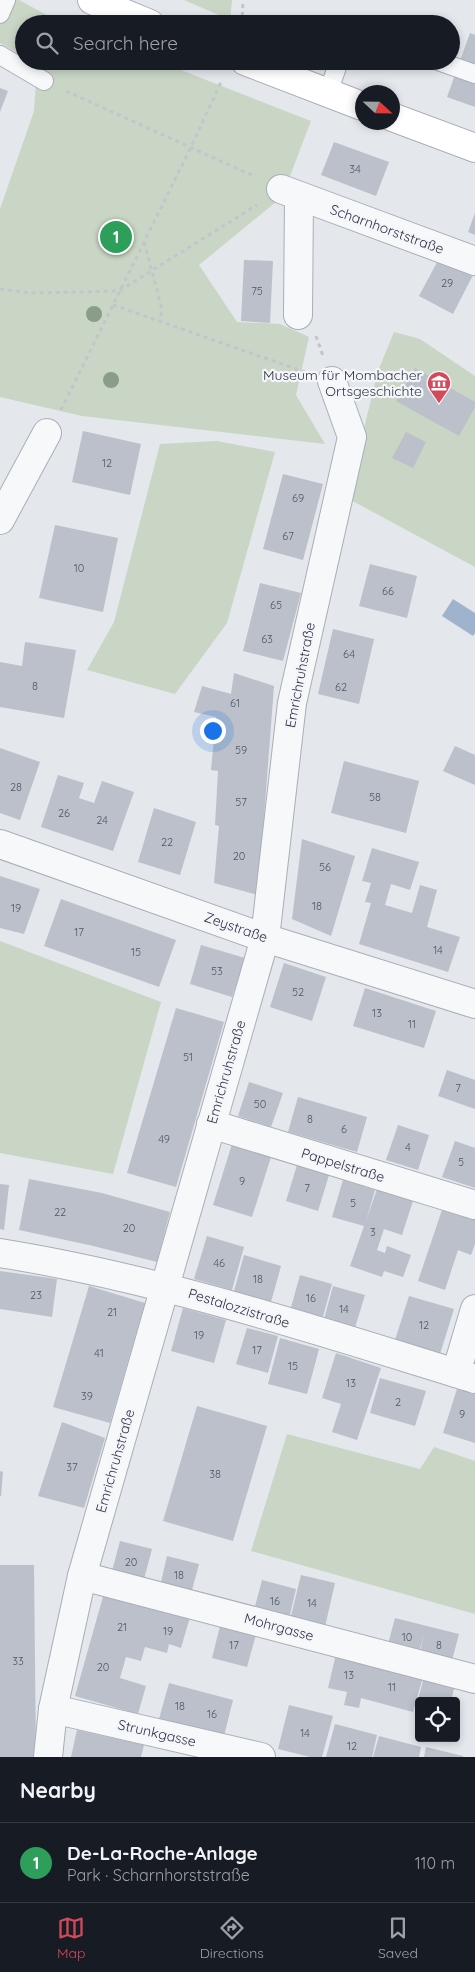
<!DOCTYPE html>
<html lang="en">
<head>
<meta charset="utf-8">
<style>
	body { margin:0; font-family:Quicksand,sans-serif; background:#242831; color:#f1f3f6 }
	.controls { position:absolute; right:15px; bottom:15px; display:grid; overflow:hidden; border-radius:5px; box-shadow:0 2px 8px #0003 }
	.controls button { width:45px; height:45px; display:grid; place-items:center; padding:0; border:0; border-bottom:1px solid #363941; background:#171b24; color:#f1f3f6; font:25px sans-serif }
	.compass { position:absolute; left:355px; top:85px; width:45px; height:45px; border-radius:50%; background:#171b24; box-shadow:0 2px 8px #0003; rotate:112deg }
	.you { position:absolute; left:212px; top:730px; width:18px; height:18px; margin:-12px; border:4px solid #fff; border-radius:50%; background:#1a73e8; box-shadow:0 0 0 8px #1a73e833 }
	.badge { display:grid; place-items:center; width:32px; height:32px; border-radius:50%; background:#d1495b; color:#fff; font-size:16px; font-weight:700 }
	.pin { position:absolute; translate:-50% -50%; border:2px solid #fff; box-shadow:0 1px 5px #0006 }
	.list { margin:0; padding:0; list-style:none }
	h2 { display:flex; justify-content:space-between; align-items:center; height:65px; margin:0; padding:0 20px; font-size:21px }
	h2 small { font-size:16px; font-weight:400; color:#9ea1a6 }
	.list li { display:grid; grid-template-columns:32px 1fr auto; gap:15px; align-items:center; box-sizing:border-box; height:80px; padding:0 20px; border-top:1px solid #363941 }
	.list b { display:block; font-size:19px; white-space:nowrap }
	.list p { margin:0; font-size:16px; white-space:nowrap; color:#9ea1a6 }
	.list em { font-size:16px; font-style:normal; color:#9ea1a6 }
	.icon { flex:none; width:28px; height:28px; fill:none; stroke:currentColor; stroke-width:2; stroke-linecap:round; stroke-linejoin:round }
	.map { position:relative; flex:none; width:475px; height:1757px; overflow:hidden }
	.search { position:absolute; background:#171b24; box-shadow:0 2px 8px #0003; left:15px; right:15px; top:15px; height:55px; display:flex; align-items:center; gap:12px; box-sizing:border-box; padding:0 18px; border-radius:28px; color:#9ea1a6; font-size:19px }
	.sheet { height:145px; background:#171b24 }
	nav { display:flex; justify-content:space-around; align-items:center; box-sizing:border-box; height:70px; border-top:1px solid #363941; background:#171b24; font-size:14px; color:#9ea1a6 }
	nav a { display:grid; justify-items:center; gap:2px }
	nav .on { color:#d1495b }
	.map>svg:first-child { display:block }
	.green { fill:#c9d6c5 }
	.water { fill:#9fb4cc }
	.building { fill:#bbc0ca }
	.lines { fill:none; stroke-linecap:round; stroke-linejoin:round }
	.lane-casing { stroke:#a9aeb7; stroke-width:20 }
	.street-casing { stroke:#a9aeb7; stroke-width:30 }
	.secondary-casing { stroke:#a9aeb7; stroke-width:30 }
	.path { stroke:#c2c5cb; stroke-width:3; stroke-dasharray:4 4; stroke-linecap:butt }
	.lane { stroke:#f7f8fa; stroke-width:18 }
	.street { stroke:#f7f8fa; stroke-width:28 }
	.secondary { stroke:#fff; stroke-width:28 }
	.tree { fill:#899d89 }
	.labels { text-anchor:middle; dominant-baseline:central; stroke-width:4.5; stroke-linejoin:round; paint-order:stroke }
	.number-label { font-size:11px; fill:#4f5766 }
	.street-label { font-size:14px; fill:#2b3445; stroke:#f4f6f9 }
	.poi-label { font-size:14px; fill:#2b3445; stroke:#f4f6f9; text-anchor:end }
</style>
</head>
<body>
<div class="map">
<svg width="475" height="1757" viewBox="0 0 475 1757">
	<rect width="100%" height="100%" fill="#e4e7ec"/>
	<g class="green">
		<path d="M0,0H19L63,24H24V57L0,43Z"/>
		<path d="M184,0H232L230,20Z"/>
		<path d="M30,61H158L311,121L282,197L199,265L237,322L280,324L309,337L296,395L325,444L82,416L0,397V209L34,111L37,66Z"/>
		<path d="M394,332L420,339L475,376V567L347,498L378,371Z"/>
		<path d="M217,441L275,452L227,623L175,694L87,670L114,622L160,444Z"/>
		<path d="M0,941L161,1002L113,1174L0,1153Z"/>
		<path d="M287,1434L420,1469L434,1447L475,1461V1614L251,1551Z"/>
	</g>
	<path class="water" d="M453,599L475,613V633L473,636L442,616Z"/>
	<g class="building">
		<path d="M470,33L475,35V107L447,97Z"/>
		<path d="M0,88L8,91L0,112Z"/>
		<path d="M334,142L389,162L376,196L321,175Z"/>
		<path d="M475,213V235L468,232Z"/>
		<path d="M442,253L475,271L453,314L419,296Z"/>
		<path d="M244,260L273,261L270,323L241,321Z"/>
		<path d="M415,368L475,402V407L459,436L396,401Z"/>
		<path d="M83,431L141,444L130,495L72,482Z"/>
		<path d="M406,432L426,442L413,468L392,458Z"/>
		<path d="M283,474L323,484L303,560L263,549Z"/>
		<path d="M55,525L118,538L103,612L39,598Z"/>
		<path d="M370,564L417,576L407,618L359,606Z"/>
		<path d="M260,583L301,593L283,661L243,651Z"/>
		<path d="M333,629L374,639L359,704L318,694Z"/>
		<path d="M25,642L76,650L64,718L0,707V662L22,666Z"/>
		<path d="M234,673L274,686L258,895L214,883L219,826L215,825L218,771L211,770L216,717L194,712L202,686L231,694Z"/>
		<path d="M455,746L475,755V785L443,771Z"/>
		<path d="M0,748L40,762L20,820L0,813Z"/>
		<path d="M344,761L419,781L406,833L331,813Z"/>
		<path d="M58,775L84,783L79,798L94,803L102,781L134,792L113,851L41,827Z"/>
		<path d="M154,808L196,822L180,875L138,862Z"/>
		<path d="M302,839L355,856L331,936L292,919Z"/>
		<path d="M372,848L419,862L410,890L391,884L385,905L412,913L420,885L437,890L427,927L460,937L448,972L359,944L371,903L365,902L371,883L362,881Z"/>
		<path d="M0,876L40,889L24,934L0,928Z"/>
		<path d="M61,899L176,940L159,987L44,946Z"/>
		<path d="M201,945L245,958L232,997L190,984Z"/>
		<path d="M284,963L326,977L312,1021L270,1007Z"/>
		<path d="M365,988L436,1011L424,1048L353,1026Z"/>
		<path d="M176,1008L224,1022L176,1187L127,1173Z"/>
		<path d="M447,1070L475,1080V1109L438,1096Z"/>
		<path d="M249,1082L283,1093L271,1127L238,1116Z"/>
		<path d="M298,1097L367,1117L357,1152L288,1132Z"/>
		<path d="M398,1125L429,1135L418,1170L386,1160Z"/>
		<path d="M455,1141L475,1148V1188L442,1177Z"/>
		<path d="M232,1144L271,1157L252,1217L213,1205Z"/>
		<path d="M297,1165L329,1175L318,1211L286,1201Z"/>
		<path d="M29,1179L102,1193L170,1212L157,1262L89,1245L19,1230Z"/>
		<path d="M343,1180L375,1190L366,1221L377,1189L413,1201L402,1235L384,1229L377,1250L385,1253L387,1246L411,1255L403,1277L384,1271L382,1277L350,1266L364,1226L332,1217Z"/>
		<path d="M0,1184L9,1185L4,1230L0,1229Z"/>
		<path d="M443,1207L475,1218V1244L471,1255L458,1250L445,1290L418,1281Z"/>
		<path d="M207,1236L244,1247L232,1290L194,1279Z"/>
		<path d="M244,1255L281,1266L271,1302L234,1291Z"/>
		<path d="M0,1271L57,1279L52,1317L0,1309Z"/>
		<path d="M300,1275L332,1284L322,1320L290,1311Z"/>
		<path d="M89,1286L145,1303L110,1423L53,1407Z"/>
		<path d="M333,1286L365,1295L354,1331L323,1323Z"/>
		<path d="M409,1296L454,1309L440,1354L395,1340Z"/>
		<path d="M183,1308L226,1320L214,1363L171,1351Z"/>
		<path d="M247,1328L278,1336L268,1373L236,1364Z"/>
		<path d="M280,1338L319,1349L307,1394L268,1384Z"/>
		<path d="M336,1353L381,1368L357,1440L332,1432L341,1404L322,1398Z"/>
		<path d="M380,1378L426,1391L415,1426L370,1413Z"/>
		<path d="M457,1389L475,1394V1443L443,1433Z"/>
		<path d="M197,1406L267,1426L233,1541L163,1521Z"/>
		<path d="M62,1422L105,1438L84,1508L38,1496Z"/>
		<path d="M0,1471L3,1472L1,1496H0Z"/>
		<path d="M120,1541L152,1549L143,1583L111,1575Z"/>
		<path d="M167,1556L199,1564L191,1594L160,1586Z"/>
		<path d="M0,1565H34L36,1757H0Z"/>
		<path d="M301,1575L335,1583L324,1631L289,1624Z"/>
		<path d="M262,1580L296,1589L288,1623L253,1614Z"/>
		<path d="M104,1593L190,1617L181,1648L169,1644L167,1653L145,1647L141,1661L126,1657L120,1678L146,1686L138,1714L75,1696Z"/>
		<path d="M395,1618L459,1634L451,1664L419,1656L424,1634L418,1656L387,1648Z"/>
		<path d="M221,1622L257,1631L247,1667L212,1658Z"/>
		<path d="M336,1654L423,1677L413,1712L361,1698L359,1708L344,1705L347,1692L328,1688Z"/>
		<path d="M424,1677L455,1685L451,1701H419V1712L415,1711Z"/>
		<path d="M169,1683L233,1700L224,1736L159,1719Z"/>
		<path d="M289,1705L333,1716L322,1757H310L278,1749Z"/>
		<path d="M335,1724L377,1735L372,1757H326Z"/>
		<path d="M77,1730L144,1745L141,1757H71Z"/>
		<path d="M379,1736L421,1747L419,1757H373Z"/>
		<path d="M426,1747L463,1756V1757H424Z"/>
	</g>
	<g class="lines">
		<g class="lane-casing">
			<g id="lane">
				<path d="M0,14L6,0"/>
				<path d="M0,55L44,81"/>
				<path d="M438,61L475,74"/>
				<path d="M328,93L339,61"/>
			</g>
		</g>
		<g class="street-casing">
			<g id="street">
				<path d="M281,189L475,261"/>
				<path d="M298,315L299,197"/>
				<path d="M0,520L47,433"/>
				<path d="M0,844L265,938L475,1004"/>
				<path d="M211,1124L475,1205"/>
				<path d="M0,1253C162,1279 319,1331 475,1379"/>
				<path d="M456,1373L475,1309"/>
				<path d="M82,1576L475,1679"/>
				<path d="M53,1709L261,1757"/>
				<path d="M48,1757L53,1709L82,1576L265,938L292,703L352,437L332,381"/>
			</g>
		</g>
		<g class="secondary-casing">
			<g id="secondary">
				<path d="M92,0L150,24"/>
				<path d="M245,61L362,106"/>
				<path d="M392,117L475,148"/>
			</g>
		</g>
		<g class="path">
			<path d="M242,24L243,0"/>
			<path d="M66,91L256,177"/>
			<path d="M144,242L161,305V322"/>
			<path d="M0,289L32,293L119,291L257,205"/>
			<path d="M113,305L305,372"/>
			<path d="M316,336L323,356"/>
			<path d="M61,410L191,147L222,80"/>
		</g>
		<use href="#lane" class="lane"/>
		<use href="#street" class="street"/>
		<use href="#secondary" class="secondary"/>
	</g>
	<g class="tree">
		<circle cx="94" cy="314" r="8"/>
		<circle cx="111" cy="380" r="8"/>
	</g>
	<defs>
		<g id="museum-pin" transform="scale(1.25)"><path d="M0 17L-7.5 6A9.5 9.5 0 1 1 7.5 6Z" fill="#d1495b" stroke="#f4f6f9"/><path d="M0-6L6-3V-2H-6V-3ZM-5-1h2V3h-2ZM-1-1h2V3h-2ZM3-1h2V3H3ZM-6 4H6V6H-6Z" fill="#fff"/></g>
	</defs>
	<g fill-rule="evenodd">
		<use href="#museum-pin" x="439" y="383"/>
	</g>
	<g class="labels">
		<g class="number-label">
			<text x="355" y="169">34</text>
			<text x="447" y="283">29</text>
			<text x="257" y="291">75</text>
			<text x="107" y="463">12</text>
			<text x="298" y="498">69</text>
			<text x="288" y="536">67</text>
			<text x="79" y="568">10</text>
			<text x="388" y="591">66</text>
			<text x="276" y="605">65</text>
			<text x="267" y="639">63</text>
			<text x="349" y="654">64</text>
			<text x="35" y="686">8</text>
			<text x="341" y="687">62</text>
			<text x="235" y="703">61</text>
			<text x="241" y="750">59</text>
			<text x="16" y="787">28</text>
			<text x="375" y="797">58</text>
			<text x="241" y="802">57</text>
			<text x="64" y="813">26</text>
			<text x="102" y="820">24</text>
			<text x="167" y="842">22</text>
			<text x="239" y="856">20</text>
			<text x="325" y="867">56</text>
			<text x="317" y="906">18</text>
			<text x="16" y="908">19</text>
			<text x="79" y="932">17</text>
			<text x="438" y="950">14</text>
			<text x="136" y="952">15</text>
			<text x="217" y="971">53</text>
			<text x="298" y="992">52</text>
			<text x="377" y="1013">13</text>
			<text x="412" y="1024">11</text>
			<text x="188" y="1057">51</text>
			<text x="458" y="1088">7</text>
			<text x="260" y="1104">50</text>
			<text x="310" y="1119">8</text>
			<text x="344" y="1129">6</text>
			<text x="164" y="1139">49</text>
			<text x="408" y="1147">4</text>
			<text x="461" y="1162">5</text>
			<text x="242" y="1181">9</text>
			<text x="307" y="1188">7</text>
			<text x="353" y="1203">5</text>
			<text x="60" y="1212">22</text>
			<text x="129" y="1228">20</text>
			<text x="373" y="1232">3</text>
			<text x="219" y="1263">46</text>
			<text x="258" y="1279">18</text>
			<text x="36" y="1295">23</text>
			<text x="311" y="1298">16</text>
			<text x="344" y="1309">14</text>
			<text x="112" y="1312">21</text>
			<text x="424" y="1325">12</text>
			<text x="199" y="1335">19</text>
			<text x="257" y="1350">17</text>
			<text x="99" y="1353">41</text>
			<text x="293" y="1366">15</text>
			<text x="351" y="1383">13</text>
			<text x="87" y="1396">39</text>
			<text x="398" y="1402">2</text>
			<text x="462" y="1414">9</text>
			<text x="72" y="1467">37</text>
			<text x="215" y="1474">38</text>
			<text x="131" y="1562">20</text>
			<text x="179" y="1575">18</text>
			<text x="275" y="1601">16</text>
			<text x="312" y="1603">14</text>
			<text x="122" y="1627">21</text>
			<text x="168" y="1631">19</text>
			<text x="407" y="1637">10</text>
			<text x="234" y="1645">17</text>
			<text x="439" y="1645">8</text>
			<text x="18" y="1661">33</text>
			<text x="103" y="1667">20</text>
			<text x="349" y="1675">13</text>
			<text x="392" y="1687">11</text>
			<text x="180" y="1706">18</text>
			<text x="212" y="1714">16</text>
			<text x="305" y="1733">14</text>
			<text x="352" y="1746">12</text>
		</g>
		<g class="street-label">
			<text transform="translate(387 229) rotate(20)">Scharnhorststraße</text>
			<text transform="translate(300 675) rotate(-79)">Emrichruhstraße</text>
			<text transform="translate(236 927) rotate(19)">Zeystraße</text>
			<text transform="translate(226 1072) rotate(-74)">Emrichruhstraße</text>
			<text transform="translate(343 1165) rotate(17)">Pappelstraße</text>
			<text transform="translate(239 1308) rotate(17)">Pestalozzistraße</text>
			<text transform="translate(115 1461) rotate(-74)">Emrichruhstraße</text>
			<text transform="translate(279 1627) rotate(15)">Mohrgasse</text>
			<text transform="translate(157 1733) rotate(13)">Strunkgasse</text>
		</g>
		<g class="poi-label">
			<text x="422" y="375">Museum für Mombacher<tspan x="422" dy="16">Ortsgeschichte</tspan></text>
		</g>
	</g>
</svg>
<div class="controls">
<button><svg class="icon" aria-label="locate" viewBox="0 0 24 24"><circle cx="12" cy="12" r="6"/><path d="M12 2v4M12 18v4M2 12h4M18 12h4"/></svg></button>
</div>
<svg class="compass" viewBox="-18 -18 36 36"><path d="M0-13l5 13h-10z" fill="#e53935"/><path d="M0 13l5-13h-10z" fill="#9ea1a6"/></svg>
<div class="you"></div>
<div class="pin badge" style="left:116px;top:237px;background:#2e9e5b">1</div>
<div class="search"><svg class="icon" aria-label="search" viewBox="0 0 24 24"><circle cx="10" cy="10" r="6"/><path d="M15 15l6 6"/></svg>Search here</div>
</div>
<section class="sheet">
<h2>Nearby<small></small></h2>
<ul class="list">
<li><span class="badge" style="background:#2e9e5b">1</span><div><b>De-La-Roche-Anlage</b><p>Park · Scharnhorststraße</p></div><em>110 m</em></li>
</ul>
</section>
<nav>
<a class="on"><svg class="icon" aria-label="map" viewBox="0 0 24 24"><path d="M3 6l6-2 6 2 6-2v14l-6 2-6-2-6 2zM9 4v14M15 6v14"/></svg>Map</a>
<a><svg class="icon" aria-label="directions" viewBox="0 0 24 24"><path d="M12 3l9 9-9 9-9-9zM9 14v-3h6M13 9l2 2-2 2"/></svg>Directions</a>
<a><svg class="icon" aria-label="saved" viewBox="0 0 24 24"><path d="M7 4h10v16l-5-4-5 4z"/></svg>Saved</a>
</nav>
</body>
</html>
